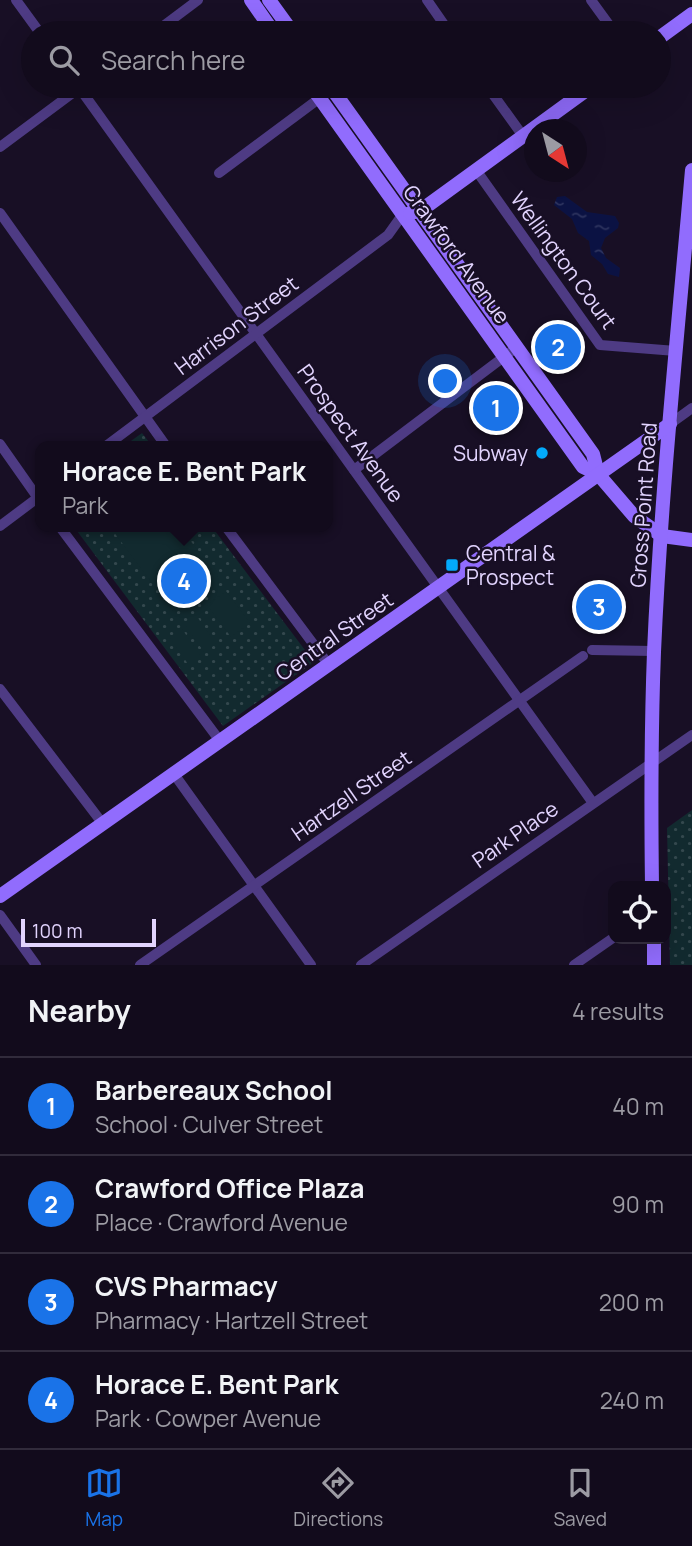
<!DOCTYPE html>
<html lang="en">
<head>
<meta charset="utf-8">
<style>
	body { margin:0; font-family:Manrope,sans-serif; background:#1b1425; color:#f1f3f6 }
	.controls { position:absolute; right:21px; bottom:21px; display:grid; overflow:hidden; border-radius:14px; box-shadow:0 7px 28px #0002 }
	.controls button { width:63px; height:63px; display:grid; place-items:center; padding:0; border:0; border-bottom:2px solid #312b3b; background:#120b1c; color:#f1f3f6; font:35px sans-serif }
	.compass { position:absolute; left:524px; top:119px; width:63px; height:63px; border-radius:50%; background:#120b1c; box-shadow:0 7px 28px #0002; rotate:144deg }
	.scale { position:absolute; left:21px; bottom:18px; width:135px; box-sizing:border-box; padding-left:7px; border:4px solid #e2d4fe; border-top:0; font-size:19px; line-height:24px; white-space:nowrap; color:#e2d4fe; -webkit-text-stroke:5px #180f25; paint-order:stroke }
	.you { position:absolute; left:446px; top:382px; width:24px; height:24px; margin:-18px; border:5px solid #fff; border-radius:50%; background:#1a73e8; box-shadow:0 0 0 10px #1a73e833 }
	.badge { display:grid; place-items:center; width:46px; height:46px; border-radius:50%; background:#1a73e8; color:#fff; font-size:23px; font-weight:700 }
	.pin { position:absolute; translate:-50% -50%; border:4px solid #fff; box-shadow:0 2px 7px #0006 }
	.popup { position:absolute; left:35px; top:441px; width:298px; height:91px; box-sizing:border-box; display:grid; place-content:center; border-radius:14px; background:#120b1c; filter:drop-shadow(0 2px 5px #0005); font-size:23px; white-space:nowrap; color:#9c9ba3 }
	.popup b { font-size:26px; color:#f1f3f6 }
	.popup::after { content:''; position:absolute; left:50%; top:100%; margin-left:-14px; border:14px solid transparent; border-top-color:#120b1c }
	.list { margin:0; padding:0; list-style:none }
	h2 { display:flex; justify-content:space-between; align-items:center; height:91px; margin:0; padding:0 28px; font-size:30px }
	h2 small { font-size:23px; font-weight:400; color:#9c9ba3 }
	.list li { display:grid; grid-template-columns:46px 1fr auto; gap:21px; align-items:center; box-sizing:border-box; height:98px; padding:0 28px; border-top:2px solid #312b3b }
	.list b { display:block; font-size:26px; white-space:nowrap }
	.list p { margin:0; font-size:23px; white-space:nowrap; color:#9c9ba3 }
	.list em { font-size:23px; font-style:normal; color:#9c9ba3 }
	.icon { flex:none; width:38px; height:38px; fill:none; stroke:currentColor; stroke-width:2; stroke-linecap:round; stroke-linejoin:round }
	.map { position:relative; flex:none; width:692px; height:965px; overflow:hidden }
	.search { position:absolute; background:#120b1c; box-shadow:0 7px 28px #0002; left:21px; right:21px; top:21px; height:77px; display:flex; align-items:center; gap:18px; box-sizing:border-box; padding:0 24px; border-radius:38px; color:#9c9ba3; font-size:26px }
	.sheet { height:483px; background:#120b1c }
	nav { display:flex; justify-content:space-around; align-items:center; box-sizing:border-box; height:98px; border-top:2px solid #312b3b; background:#120b1c; font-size:19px; color:#9c9ba3 }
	nav a { display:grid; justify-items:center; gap:4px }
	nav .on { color:#1a73e8 }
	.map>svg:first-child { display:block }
	.green { fill:url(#green-dots) }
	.pitch { fill:#122a2f }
	.water { fill:url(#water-ripples) }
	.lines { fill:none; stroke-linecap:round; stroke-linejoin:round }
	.street { stroke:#4e3b84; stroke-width:10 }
	.secondary { stroke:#916cfd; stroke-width:14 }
	.poi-dot { fill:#03aafb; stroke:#180f25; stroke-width:2.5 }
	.labels { text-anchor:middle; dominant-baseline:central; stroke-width:5; stroke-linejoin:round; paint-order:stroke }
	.street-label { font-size:21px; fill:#e2d4fe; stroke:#180f25 }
	.poi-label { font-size:21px; fill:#e2d4fe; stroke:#180f25; text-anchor:end }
</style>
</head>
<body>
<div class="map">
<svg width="692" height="965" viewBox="0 0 692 965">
	<defs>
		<pattern id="green-dots" width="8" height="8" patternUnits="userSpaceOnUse" patternTransform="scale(1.75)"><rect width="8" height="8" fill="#122a2f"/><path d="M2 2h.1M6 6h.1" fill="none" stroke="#34484e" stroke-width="1.8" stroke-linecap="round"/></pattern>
		<pattern id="water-ripples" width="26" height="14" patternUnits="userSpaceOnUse" patternTransform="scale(1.75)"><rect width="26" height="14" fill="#0b1243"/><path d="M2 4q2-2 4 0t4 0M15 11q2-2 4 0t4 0" fill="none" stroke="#2e345f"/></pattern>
	</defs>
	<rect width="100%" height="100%" fill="#180f25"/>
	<g class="green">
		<path d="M142,433L152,446H124Z"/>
		<path d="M74,527H212L314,662L223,726Z"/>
		<path d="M692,810V965H670L667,828Z"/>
	</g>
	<g class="pitch">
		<path d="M110,527H180L218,577L173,611Z"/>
		<path d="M226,591L250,623L231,637L207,605Z"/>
		<path d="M198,618L216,644L204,652L186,626Z"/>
		<path d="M182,629L200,655L188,664L170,638Z"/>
	</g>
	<path class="water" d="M565,196L587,212L615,216L619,223L618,228L605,238L601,248L606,258L620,268L619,277L608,274L602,264L591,255L589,241L578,233L572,219L554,205L557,197Z"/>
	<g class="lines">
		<g class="street">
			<path d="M16,0L40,33"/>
			<path d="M427,0L450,33"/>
			<path d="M591,0L615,33"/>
			<path d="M154,33L198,0"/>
			<path d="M78,86L593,803"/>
			<path d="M487,86L523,136"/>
			<path d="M0,147L82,86"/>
			<path d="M476,170L600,345L676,351"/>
			<path d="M219,173L332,89"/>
			<path d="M0,213L166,446"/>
			<path d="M670,424L692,408"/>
			<path d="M0,444L40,501"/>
			<path d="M106,446L388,235L403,214"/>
			<path d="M354,470L517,347"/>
			<path d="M0,526L40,496"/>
			<path d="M60,527L220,741"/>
			<path d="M226,527L329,665"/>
			<path d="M592,650L654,651"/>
			<path d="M0,689L103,824"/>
			<path d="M174,774L311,965"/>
			<path d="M0,915L36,965"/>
			<path d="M140,965L583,656"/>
			<path d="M361,965L692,735"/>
			<path d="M574,965L613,938"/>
		</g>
		<g class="secondary">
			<path d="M251,0L274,33"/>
			<path d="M269,0L293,33"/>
			<path d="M659,38L692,14"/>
			<path d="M311,86L583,467L598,474"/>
			<path d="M330,86L593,454L598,474L634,516L662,536L692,540"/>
			<path d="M410,213L420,211L592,86"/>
			<path d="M652,886C651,808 651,730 654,652C661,491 678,330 692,170"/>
			<path d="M0,896L670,424"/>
			<path d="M654,939V965"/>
		</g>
	</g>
	<g class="poi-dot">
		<circle cx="542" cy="453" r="7"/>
		<rect x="445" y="558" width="14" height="14" rx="3.5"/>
	</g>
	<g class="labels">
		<g class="street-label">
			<text transform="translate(457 254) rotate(54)">Crawford Avenue</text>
			<text transform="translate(564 260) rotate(54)">Wellington Court</text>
			<text transform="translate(236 325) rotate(-37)">Harrison Street</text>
			<text transform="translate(351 433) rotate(54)">Prospect Avenue</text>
			<text transform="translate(643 505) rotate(-86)">Gross Point Road</text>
			<text transform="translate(334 636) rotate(-35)">Central Street</text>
			<text transform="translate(351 795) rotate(-35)">Hartzell Street</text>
			<text transform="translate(515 834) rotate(-35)">Park Place</text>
		</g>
		<g class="poi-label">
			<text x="528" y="453">Subway</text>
			<text x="466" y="553" text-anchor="start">Central &amp;<tspan x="466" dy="24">Prospect</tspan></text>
		</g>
	</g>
</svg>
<div class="controls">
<button><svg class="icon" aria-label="locate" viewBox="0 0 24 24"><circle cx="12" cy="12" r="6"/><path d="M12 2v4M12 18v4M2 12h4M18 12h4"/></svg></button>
</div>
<svg class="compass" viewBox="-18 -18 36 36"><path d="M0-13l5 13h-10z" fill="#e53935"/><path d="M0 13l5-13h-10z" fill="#9c9ba3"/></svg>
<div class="scale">100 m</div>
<div class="you"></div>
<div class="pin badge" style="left:496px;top:408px">1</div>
<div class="pin badge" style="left:558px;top:347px">2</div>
<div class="pin badge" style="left:599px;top:607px">3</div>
<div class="pin badge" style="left:184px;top:581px">4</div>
<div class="popup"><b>Horace E. Bent Park</b>Park</div>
<div class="search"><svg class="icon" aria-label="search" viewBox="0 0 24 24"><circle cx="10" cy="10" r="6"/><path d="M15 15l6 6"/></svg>Search here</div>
</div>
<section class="sheet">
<h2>Nearby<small>4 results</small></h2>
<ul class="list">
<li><span class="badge">1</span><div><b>Barbereaux School</b><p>School · Culver Street</p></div><em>40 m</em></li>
<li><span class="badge">2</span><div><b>Crawford Office Plaza</b><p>Place · Crawford Avenue</p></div><em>90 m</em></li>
<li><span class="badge">3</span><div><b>CVS Pharmacy</b><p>Pharmacy · Hartzell Street</p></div><em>200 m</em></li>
<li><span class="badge">4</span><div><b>Horace E. Bent Park</b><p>Park · Cowper Avenue</p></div><em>240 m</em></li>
</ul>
</section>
<nav>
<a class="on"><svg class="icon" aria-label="map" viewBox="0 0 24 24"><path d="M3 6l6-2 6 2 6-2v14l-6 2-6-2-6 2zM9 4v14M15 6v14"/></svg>Map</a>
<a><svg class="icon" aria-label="directions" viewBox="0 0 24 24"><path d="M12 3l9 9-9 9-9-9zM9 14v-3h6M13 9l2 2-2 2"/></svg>Directions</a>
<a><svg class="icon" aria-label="saved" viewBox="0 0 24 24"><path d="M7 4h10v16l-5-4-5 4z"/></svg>Saved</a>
</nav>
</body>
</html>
